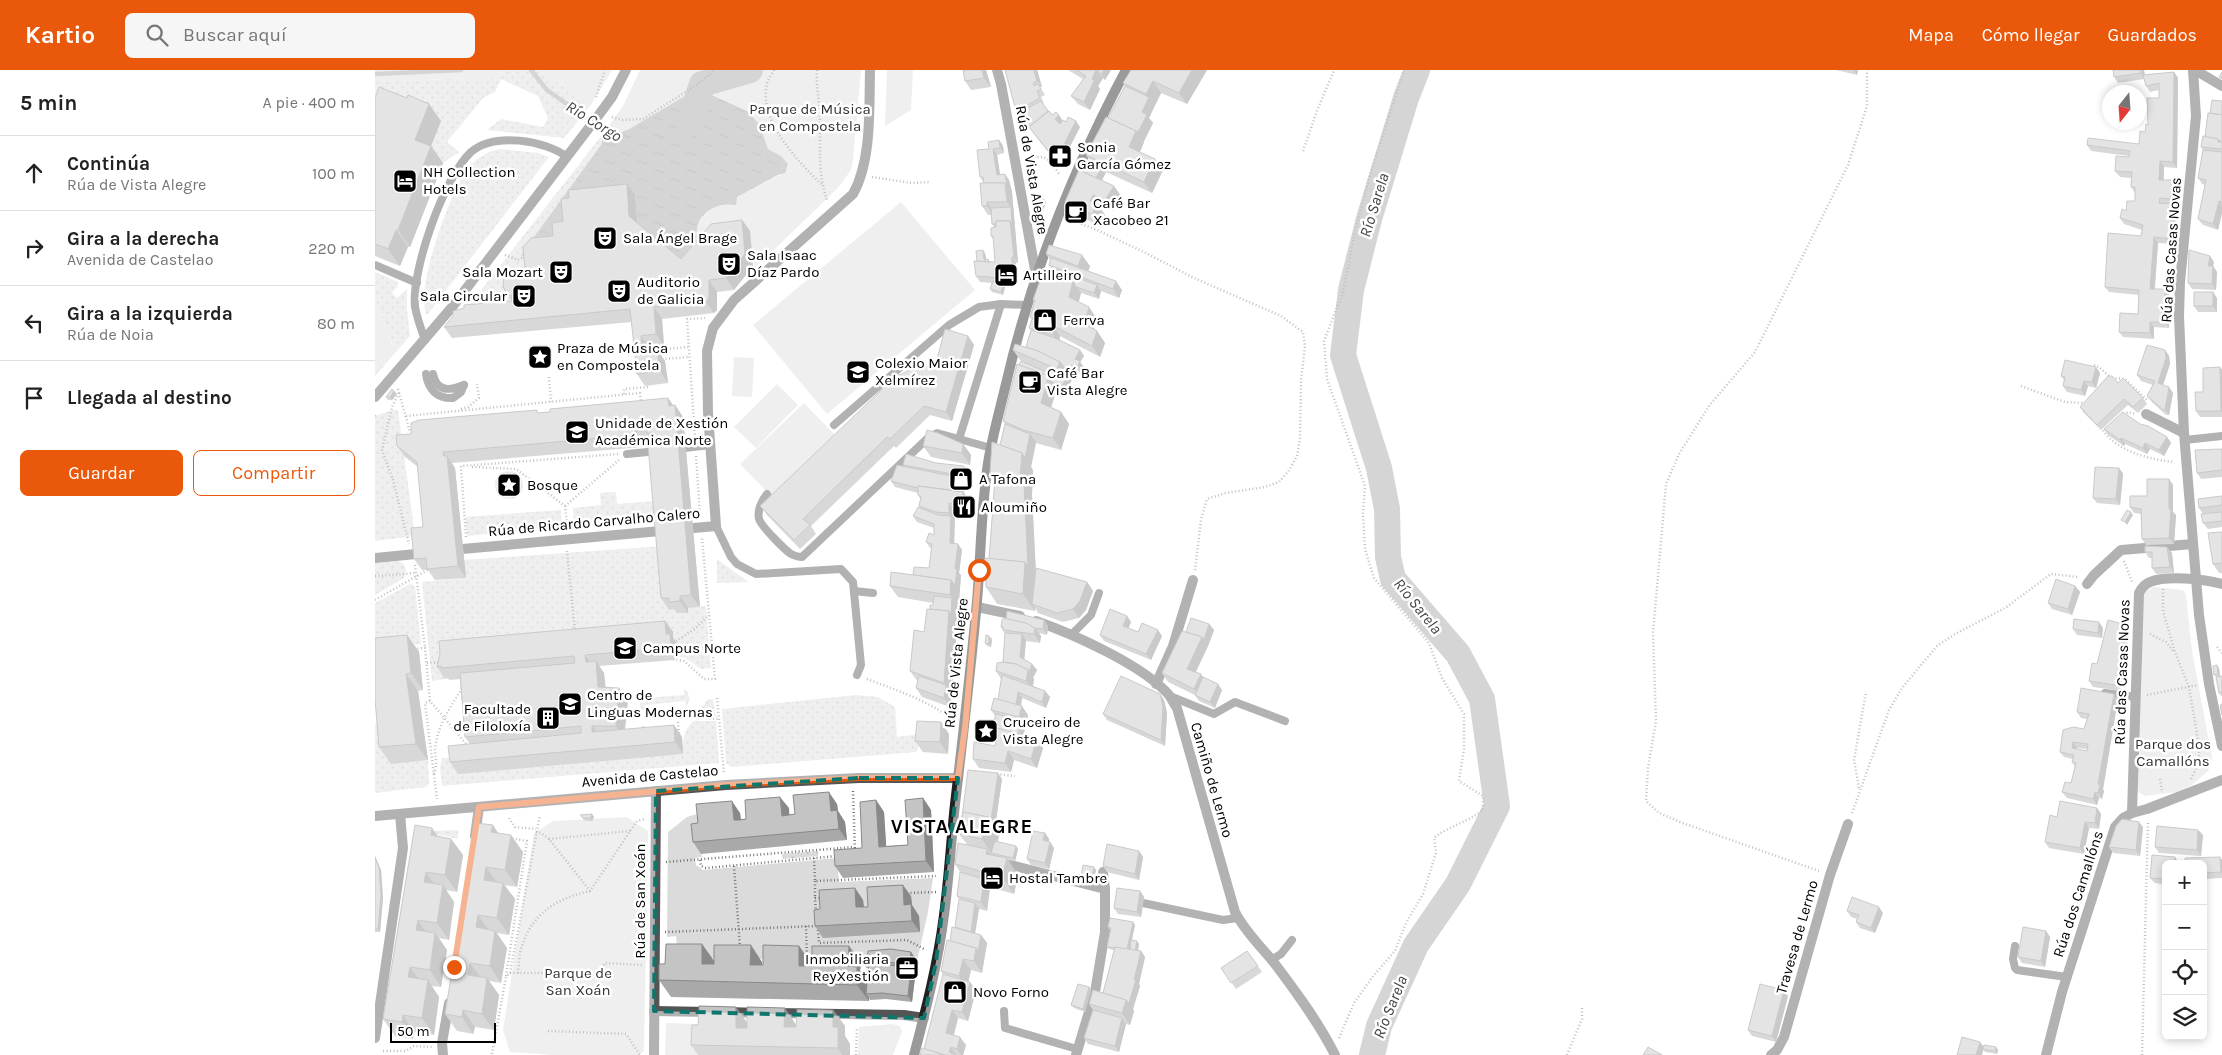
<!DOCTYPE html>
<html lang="es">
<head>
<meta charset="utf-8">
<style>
	body { margin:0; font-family:Karla,sans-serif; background:#f6f6f6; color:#222 }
	.controls { position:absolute; right:15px; bottom:15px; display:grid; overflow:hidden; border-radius:8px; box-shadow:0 2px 8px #0003 }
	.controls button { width:45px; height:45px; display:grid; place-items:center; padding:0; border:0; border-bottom:1px solid #e0e0e0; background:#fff; color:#222; font:25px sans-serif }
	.compass { position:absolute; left:1727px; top:15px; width:45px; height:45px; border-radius:50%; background:#fff; box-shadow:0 2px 8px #0003; rotate:197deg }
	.scale { position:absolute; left:15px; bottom:12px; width:106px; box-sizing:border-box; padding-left:5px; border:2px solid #000; border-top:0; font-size:14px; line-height:18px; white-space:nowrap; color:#000; -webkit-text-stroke:4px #fff; paint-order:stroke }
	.stop { position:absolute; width:15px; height:15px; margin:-11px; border:4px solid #ea580c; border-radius:50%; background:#fff }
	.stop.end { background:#ea580c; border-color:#fff; box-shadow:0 1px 5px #0008 }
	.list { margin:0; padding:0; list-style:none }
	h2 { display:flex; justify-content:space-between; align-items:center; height:65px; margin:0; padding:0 20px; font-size:21px }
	h2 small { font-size:16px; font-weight:400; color:#767676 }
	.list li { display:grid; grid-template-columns:32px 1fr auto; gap:15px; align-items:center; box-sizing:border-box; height:75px; padding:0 20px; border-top:1px solid #e0e0e0 }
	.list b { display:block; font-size:19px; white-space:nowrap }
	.list p { margin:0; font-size:16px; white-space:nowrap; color:#767676 }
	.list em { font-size:16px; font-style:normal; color:#767676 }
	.actions { display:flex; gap:10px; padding:15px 20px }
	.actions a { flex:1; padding:11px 0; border:1px solid #ea580c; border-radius:8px; text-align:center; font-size:18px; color:#ea580c }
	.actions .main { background:#ea580c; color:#fff }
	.icon { flex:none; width:28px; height:28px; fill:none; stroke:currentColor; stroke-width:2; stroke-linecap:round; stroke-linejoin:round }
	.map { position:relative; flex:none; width:1847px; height:985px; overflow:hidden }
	header { display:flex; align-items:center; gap:30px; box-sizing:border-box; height:70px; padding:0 25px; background:#ea580c; color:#fff }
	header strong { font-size:24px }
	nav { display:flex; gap:28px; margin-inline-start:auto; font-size:18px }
	.search { width:350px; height:45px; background:#f6f6f6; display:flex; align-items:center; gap:12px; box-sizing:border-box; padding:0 18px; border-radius:8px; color:#767676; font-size:19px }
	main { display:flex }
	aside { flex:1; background:#fff }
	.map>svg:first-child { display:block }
	.grass { fill:url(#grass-dots) }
	.park { fill:#dbdbdb }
	.water { fill:url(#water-ripples) }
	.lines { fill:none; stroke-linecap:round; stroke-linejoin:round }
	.stream { stroke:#a2a2a2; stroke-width:4.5 }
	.river { stroke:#a2a2a2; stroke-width:26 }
	.path { stroke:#767676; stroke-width:2.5; stroke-dasharray:1 2.5; stroke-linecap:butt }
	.service { stroke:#545454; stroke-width:8 }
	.minor { stroke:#545454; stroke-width:10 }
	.tertiary { stroke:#545454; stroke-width:10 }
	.secondary { stroke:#212121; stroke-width:10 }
	.wall { fill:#a9a9a9; fill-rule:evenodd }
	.shaded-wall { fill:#898989 }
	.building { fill:#c4c4c4; stroke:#898989; fill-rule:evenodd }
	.route { stroke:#ea580c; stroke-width:6 }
	.marked { fill:none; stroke:#0f766e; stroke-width:4; stroke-dasharray:10 6; stroke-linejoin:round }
	.labels { text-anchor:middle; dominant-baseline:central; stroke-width:5; stroke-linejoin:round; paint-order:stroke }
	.park-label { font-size:15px; fill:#323232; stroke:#fff }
	.poi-label { font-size:15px; fill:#000; stroke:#fff; text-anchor:start }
	.street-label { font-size:15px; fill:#000; stroke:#fff }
	.water-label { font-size:16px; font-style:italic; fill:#434343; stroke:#fff }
	.district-label { font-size:20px; font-weight:bold; letter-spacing:1px; fill:#000; stroke:#fff }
</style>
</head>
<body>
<header>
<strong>Kartio</strong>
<div class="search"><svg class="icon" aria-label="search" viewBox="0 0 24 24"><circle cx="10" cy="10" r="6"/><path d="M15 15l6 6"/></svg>Buscar aquí</div>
<nav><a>Mapa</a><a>Cómo llegar</a><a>Guardados</a></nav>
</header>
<main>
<aside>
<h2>5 min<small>A pie · 400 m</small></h2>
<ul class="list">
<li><svg class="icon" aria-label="ahead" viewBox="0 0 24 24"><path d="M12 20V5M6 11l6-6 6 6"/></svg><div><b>Continúa</b><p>Rúa de Vista Alegre</p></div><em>100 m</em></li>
<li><svg class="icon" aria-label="right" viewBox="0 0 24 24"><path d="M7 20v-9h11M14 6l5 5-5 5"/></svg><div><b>Gira a la derecha</b><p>Avenida de Castelao</p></div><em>220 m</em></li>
<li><svg class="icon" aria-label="left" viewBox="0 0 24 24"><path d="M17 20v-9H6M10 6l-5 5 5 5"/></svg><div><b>Gira a la izquierda</b><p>Rúa de Noia</p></div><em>80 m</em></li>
<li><svg class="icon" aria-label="arrive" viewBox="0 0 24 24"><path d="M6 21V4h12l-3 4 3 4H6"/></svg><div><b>Llegada al destino</b></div></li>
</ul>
<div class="actions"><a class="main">Guardar</a><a>Compartir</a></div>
</aside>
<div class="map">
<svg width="1847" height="985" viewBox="0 0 1847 985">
	<defs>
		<pattern id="grass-dots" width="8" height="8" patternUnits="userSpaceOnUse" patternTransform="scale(1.25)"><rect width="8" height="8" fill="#dbdbdb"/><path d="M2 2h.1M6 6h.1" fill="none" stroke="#bababa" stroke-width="1.8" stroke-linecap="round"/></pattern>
		<pattern id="water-ripples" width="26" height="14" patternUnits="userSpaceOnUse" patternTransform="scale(1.25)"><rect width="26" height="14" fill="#a2a2a2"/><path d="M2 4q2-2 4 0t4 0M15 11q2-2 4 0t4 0" fill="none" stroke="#8a8a8a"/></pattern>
	</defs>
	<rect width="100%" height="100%" fill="#fff"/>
	<g class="grass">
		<path d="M131,0H165L215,36L189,68L112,60L126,49L168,57L173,48L163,26L126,9L120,22L108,28L72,72L84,82L68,93L52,86L0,76V12L121,7Z"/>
		<path d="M230,61L226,75L147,185L154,189L159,218L138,232L86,246Z"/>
		<path d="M125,79L163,83L174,87L52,245C38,222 77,115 95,96C104,87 113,81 125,79Z"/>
		<path d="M0,202L23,212L22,217L17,223L22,228L32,219V239L35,266L0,306V296L18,277L0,228Z"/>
		<path d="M18,340H23L40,466L0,471V346Z"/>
		<circle cx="134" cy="415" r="14"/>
		<path d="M241,422L242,434L279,431L281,447L199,454L198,438L226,435L225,423Z"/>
		<path d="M186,440L187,457L92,466L90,447Z"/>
		<path d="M288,476L313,538L331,536L336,598L326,599L309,587H304L303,576L57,611L47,512L91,508L89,490Z"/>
		<path d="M342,489L373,512L342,513Z"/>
		<path d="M22,491L28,493C31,499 32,502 29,508L0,525V493Z"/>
		<path d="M35,514L40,516L46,574L0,579V533Z"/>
		<path d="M309,619L312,621L315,629L311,637L310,631L270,635L269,641L265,637V625L268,623L269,628L309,625Z"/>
		<path d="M481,625L503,627L520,637L522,667L545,664L543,679L541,682L356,697L351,693L347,639Z"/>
		<path d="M333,629H338L341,647L320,646Z"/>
		<path d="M318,651H341L344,693L67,716L65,697L67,688L308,684C308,669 308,662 318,651Z"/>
		<path d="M0,653H13L16,693L53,690L54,714L51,717L0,723Z"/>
		<path d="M83,760V769L59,764V761Z"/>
		<path d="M443,781V786L408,789L407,784Z"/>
	</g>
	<g class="park">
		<path d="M0,0H131L121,7L0,12Z"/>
		<path d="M165,0H237L215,36Z"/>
		<path d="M265,0H486L478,90L476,100L463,118L380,198L378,189L322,171V158L329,144L338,137L354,134L367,124L407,104L413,94L406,86L393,79L372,41L330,21L320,20L254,59L247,62L230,61L248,36Z"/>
		<path d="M512,0H538L536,40L510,56Z"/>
		<path d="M526,132L600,220L452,344L378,255Z"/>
		<path d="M0,228L18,278L0,296Z"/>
		<path d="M359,287L379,288L377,327L357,326Z"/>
		<path d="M402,314L423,335L381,378L359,357Z"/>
		<path d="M429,333L460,365L396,426L365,394Z"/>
		<path d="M1779,517L1808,520L1811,525L1817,581L1837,688L1833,701L1817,715L1802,722L1770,726L1760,720L1766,532L1770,522Z"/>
		<path d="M322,744L327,787L320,788L321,795L328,800L462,788L464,812L558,808L553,842L542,891L303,888L301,866L292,867L293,762L312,747Z"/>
		<path d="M252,747L273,761L269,981L263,985H178L135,982L128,960L159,763L178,751Z"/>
		<path d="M291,953L323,954L322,985H290Z"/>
		<path d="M517,954L525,956L527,962L518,985H483L484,957Z"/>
	</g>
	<path class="water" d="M324,19L372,41L384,54L393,79L406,86L413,94L410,103L403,105L362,127L361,135C343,132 326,140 322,159C321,164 322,169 321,174C319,183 316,192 314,201L263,158L260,125L154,189L146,185L226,75L230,61L247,62L254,59L320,20Z"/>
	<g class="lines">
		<g class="stream">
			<path d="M156,0L172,20L230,61"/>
			<path d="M0,4L86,0"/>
		</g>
		<g class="river">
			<path d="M314,54L327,14L375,0"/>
			<path d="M997,985L1004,956L1041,875L1083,814L1122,736L1107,629L1083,584L1018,509L1013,487L1012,439L1004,398L968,285L976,220L994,149L1031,28L1042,0"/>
		</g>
		<g class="path">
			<path d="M399,0C397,4 393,9 392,14C383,51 423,91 447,115"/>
			<path d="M442,0C441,12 443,22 444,35C447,67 441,99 452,130"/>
			<path d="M221,27L230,0"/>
			<path d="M237,47L248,50L268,49L323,14L340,0"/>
			<path d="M928,81L942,41L959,0"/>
			<path d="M652,89C673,85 673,87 684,104"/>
			<path d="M497,107L537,113L555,112"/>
			<path d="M693,149L722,160L771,183L819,208L906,246L928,262L930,276L926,310L925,369L922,386L913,402L904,412L890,417L851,423L832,429L826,450L820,500"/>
			<path d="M130,185L143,190L150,186"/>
			<path d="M281,280L313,277"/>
			<path d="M287,289L314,287"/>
			<path d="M1719,295L1724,297L1735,307"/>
			<path d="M174,307L176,332"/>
			<path d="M1737,308L1750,309L1773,331"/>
			<path d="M1646,316L1690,332L1710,333"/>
			<path d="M23,319L35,362L39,365"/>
			<path d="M24,323L17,337L7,380L18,410L34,474"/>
			<path d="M249,324V319L273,317V313"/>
			<path d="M86,339L93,337L104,328L102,314"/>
			<path d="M1749,345L1753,342L1760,344"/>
			<path d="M0,346L2,344"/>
			<path d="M31,346L265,323L266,333"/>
			<path d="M1731,359L1728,360C1741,381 1776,390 1799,392"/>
			<path d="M320,368L312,249L330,248"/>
			<path d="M321,386L325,445"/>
			<path d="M97,397L141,399L190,436L192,454"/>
			<path d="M190,436L244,390"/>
			<path d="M91,467L86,396L243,384"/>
			<path d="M192,481L200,561"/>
			<path d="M1749,491L1757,512"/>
			<path d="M40,495L50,578"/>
			<path d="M0,506L41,503"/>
			<path d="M1788,519V541L1800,582L1814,617L1824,676V692L1816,709"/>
			<path d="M0,530L54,499"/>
			<path d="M1775,564L1791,572L1798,581"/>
			<path d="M298,573L320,559L334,545"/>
			<path d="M1842,577L1847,583"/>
			<path d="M39,579L50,578L55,631L92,675"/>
			<path d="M298,589L309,591L329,609H340L327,468"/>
			<path d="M52,593L65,592"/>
			<path d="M492,609C521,620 552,630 577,649"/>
			<path d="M1772,625L1823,615"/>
			<path d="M342,628L349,703"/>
			<path d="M55,631L50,633L62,729"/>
			<path d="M310,647L344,649"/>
			<path d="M303,652L304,665"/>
			<path d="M266,660L270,655"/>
			<path d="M59,704C64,691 58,684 61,673C64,653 77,635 87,618"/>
			<path d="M622,704L640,706"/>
			<path d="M1785,709L1787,722"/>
			<path d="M1484,718L1479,690L1491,622"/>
			<path d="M478,721L480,782"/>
			<path d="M1477,743L1514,640L1527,618L1562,576L1580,564L1630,538L1676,504L1703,507"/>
			<path d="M134,748L140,757L161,759"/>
			<path d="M161,762L166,763L174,769L215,821L262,751L270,749"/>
			<path d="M174,769L255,761"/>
			<path d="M439,788L440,811L561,806"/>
			<path d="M325,790L326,796L331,798L462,786"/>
			<path d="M291,792L479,777"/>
			<path d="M359,796L365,877"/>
			<path d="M1444,801L1305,752L1284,743L1271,731L1273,698L1281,651L1278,563L1291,414L1304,384L1334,336L1380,282L1473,95L1492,36V0"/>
			<path d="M440,811V828"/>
			<path d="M532,823L561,822"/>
			<path d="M441,842L440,828H446"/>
			<path d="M431,856L432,890"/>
			<path d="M443,860L444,873L532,870L551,880"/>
			<path d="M290,862L442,856"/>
			<path d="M483,895H492V913"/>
			<path d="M135,903H224L230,893L268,895"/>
			<path d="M143,903C144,894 144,884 147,876C158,842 183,828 215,821"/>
			<path d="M131,906L152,771L136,768"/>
			<path d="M173,961L251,964L265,985"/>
			<path d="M964,968L979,933L999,905L1020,881L1031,853L1048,824L1061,783L1059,768C1074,756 1093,752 1108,740V726L1084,711L1089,679V644L1067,608L1054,573L999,508L990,479L988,444L990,416L952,309L949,271L968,222L980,162L994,108L1029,0"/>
			<path d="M8,981H31L39,976L57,977"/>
			<path d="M117,984L131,907L135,903L165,745"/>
			<path d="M481,985L482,957"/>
			<path d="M1192,985L1207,949V936"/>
			<path d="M1767,985L1773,751"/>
		</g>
		<g class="service">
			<path d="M0,195L42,213"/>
			<path d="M50,270C46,259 42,248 40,237C36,201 69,107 96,82C119,62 170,70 192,87"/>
			<path d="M51,304C53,319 62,329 78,328L86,322L89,315"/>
			<path d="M58,304C62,322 74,321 89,315"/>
			<path d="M459,355L574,255L604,237L626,234"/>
			<path d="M584,369L616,378"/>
			<path d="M1810,370L1847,366"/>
			<path d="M301,379L335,375"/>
			<path d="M252,384L283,381"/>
			<path d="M392,424C387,430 382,440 384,449C386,456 410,480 416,484C420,486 423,487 427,487L554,367L562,363L584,369L626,234L651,235"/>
			<path d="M341,456L356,487L362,494L381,504L466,499L478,512L486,595L482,605"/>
			<path d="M479,521L498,523"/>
			<path d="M697,564L716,545L724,523"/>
			<path d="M1730,623L1761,627"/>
			<path d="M795,626L839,644L860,632L910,651"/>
			<path d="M768,833L848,850L863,848"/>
			<path d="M1640,876L1638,889L1640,898L1642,900L1692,907"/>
			<path d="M896,890L906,884L917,870"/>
			<path d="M629,941L630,958L702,979"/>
		</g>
		<g class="minor">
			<path d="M622,0L626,14L661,205"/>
			<path d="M1818,0L1821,46L1805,212L1804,246L1809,363L1824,545L1834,614L1847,676"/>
			<path d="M1820,0L1847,16"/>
			<path d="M0,327L78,236L223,46L237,27L251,0"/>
			<path d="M1771,344L1809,363"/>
			<path d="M76,480L341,456L333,343L332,281L338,258L359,230L478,124C497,90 494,38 495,0"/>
			<path d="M0,488L51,483"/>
			<path d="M1712,514L1719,505L1746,480L1818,474"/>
			<path d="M602,537L645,546"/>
			<path d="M661,551C698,564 768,595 794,625C797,629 799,634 802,638L860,842C870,862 886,876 900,894C922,923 944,953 960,985"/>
			<path d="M781,614L798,576L818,510"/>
			<path d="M1757,743L1764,523C1766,519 1770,514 1775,512C1791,505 1830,509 1847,514"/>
			<path d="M100,766L104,737"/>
			<path d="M624,792L730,819V862L720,922L701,985"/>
			<path d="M728,802L730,819"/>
			<path d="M279,941L335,942"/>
			<path d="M352,942L385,943"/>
			<path d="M400,943L529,945L549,948"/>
			<path d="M0,968L28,778L25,744"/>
			<path d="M68,985L67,973L74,933"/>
			<path d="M279,985L281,721"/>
			<path d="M1396,985L1402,980L1409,967L1455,805L1473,754"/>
			<path d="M1671,985L1687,922L1740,757L1748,748L1757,743L1772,739L1847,710"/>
		</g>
		<path class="tertiary" d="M0,746L351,715L484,708H583"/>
		<path class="secondary" d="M539,985C551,939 563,893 569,845C574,808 576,771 580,734C588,666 596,598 602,531C606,485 606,438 613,393C617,368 624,343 630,318C656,205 696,103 751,0"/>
	</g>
	<g class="wall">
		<path d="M611,0L616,17L596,20L590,11Z"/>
		<path d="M630,0H662L667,17H665L670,25L666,27L669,34H668L677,45L688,51L705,57L687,92L682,93L658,63L654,57L655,56L653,51L648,45L645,46L641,41Z"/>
		<path d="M693,0H736L730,10L728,8L723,16L725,19L715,40L703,34L696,26L708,9Z"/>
		<path d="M832,0L812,34L786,23L780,35L774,48L778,53L769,71V72L765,82L788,100L777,123L731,102L727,110L747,127L738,141L726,136L725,138L730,145L725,156L698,143L690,132L707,101L715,91L711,85L733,48L750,16L748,13Z"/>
		<path d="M1461,0H1483L1482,5Z"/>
		<path d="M1738,0H1772H1769L1770,5L1799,2L1803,8L1802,98L1789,97V110L1801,116V126L1799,135H1798L1802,140L1799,174L1783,173L1780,219H1790L1794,225V258L1779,257V269L1748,267L1744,262L1763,244L1764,225L1734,222L1730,217L1766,166L1767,160L1749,154L1745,148L1760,131V123L1756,117V108L1745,107L1740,101L1754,87V86L1716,81L1712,75L1764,74L1770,62L1784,28V20L1775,22L1771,16L1769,9L1743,13L1739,7Z"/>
		<path d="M0,28L66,51L56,76L68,93L35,177H33L25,196L0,186Z"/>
		<path d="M1847,31V143L1843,160L1828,155L1823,149L1830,115L1827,114L1823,108L1828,80L1826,77L1830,67L1835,43Z"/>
		<path d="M624,70L628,76L629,83L622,85L625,105L634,110L637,122L643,193H641V215L625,213L628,214L630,217L628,225L617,222L615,219L617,213L605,212L601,206L602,191L610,183L611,190L613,189L615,192H620L619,170L616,166L619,157L617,154L616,145H613L607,136L609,113L605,107L614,79Z"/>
		<path d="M260,125L262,153L306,189L367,150L375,161L378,196L359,220L342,222V240L339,243L287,249L289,276L274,277V280L290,291L293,313L270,316L262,304L257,252L77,268L69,257L136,231L131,223L151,207L188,151Z"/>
		<path d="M671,184L715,196L713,201L747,220L744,228L726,221L724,229L706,223L703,232L722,249L719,259L722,261L730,273L725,287L685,266L684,270L705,280L709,286L705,292L709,297L706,303L701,301L691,322L682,318L676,338L686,342L694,354L686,380L661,373L656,397L658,400L657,425L661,501L712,512L718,521L711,540L704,548L688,552L663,543L660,538V541L622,534L611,517L614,489L620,411L615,403L625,375L630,354L628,351L646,291L638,280L651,277L656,260L654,258L657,249L655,247L660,232L658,230L674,204L676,198L674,195L675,190Z"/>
		<path d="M1839,192L1838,196L1842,202L1841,220L1817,219L1813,213Z"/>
		<path d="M1842,228V242H1823L1819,236Z"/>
		<path d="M593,266L599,275L577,351L555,345L521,378L519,376L436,456L441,464L425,479L392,445L385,436L560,297Z"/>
		<path d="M1790,280L1794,286L1795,294L1788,315L1798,323L1794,345H1791L1777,332L1772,326L1778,315L1766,311L1762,305Z"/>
		<path d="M1845,297L1847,300V347H1825L1821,341L1828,322Z"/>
		<path d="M1725,303L1721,318L1713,316L1710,326L1692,322L1688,316L1689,310L1686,306Z"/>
		<path d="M1743,313L1768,328L1772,334L1763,343L1753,335L1726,360L1709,343L1705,337Z"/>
		<path d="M19,321L22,324L17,330H13L11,327Z"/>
		<path d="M293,328L298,336L300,335L308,347L325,537L313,538V543H302L299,539L294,540L286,528L278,375L277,370L268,371V377L77,393L80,398L91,508L60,510L53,500H47L39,489L48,457L43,397L30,387L22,376L36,364L164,343Z"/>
		<path d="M1765,354L1792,367L1796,373L1789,386L1775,379L1772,384L1750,374L1749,376L1733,365L1729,359Z"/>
		<path d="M588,374L596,385L595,395L556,387L548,376Z"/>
		<path d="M1847,379V407L1826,409L1822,403Z"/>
		<path d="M528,395L595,405L594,415L590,414L589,423L595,430L593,443L580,442L579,474H583L587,480L584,503L586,505L577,624L575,637L547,627L541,618L543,612L535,601L549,562L555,539L558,535V533L523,527L515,516L554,498L557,478H555L551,472L559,465V458L542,452L538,446L546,438L544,436L546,430L543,425V423L520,417L516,411L530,396Z"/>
		<path d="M1744,398L1748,404L1745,435L1722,433L1718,428Z"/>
		<path d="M1794,409L1798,415V442L1801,445L1799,474L1771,475L1767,469L1766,444L1759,443L1755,437L1772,426Z"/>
		<path d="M1847,426V442L1828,444L1847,442V457L1833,459L1828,453V444L1824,438Z"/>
		<path d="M1847,462V503H1844L1838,494Z"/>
		<path d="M1792,477L1797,483L1799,503L1781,504L1777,498V488H1774L1770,482Z"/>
		<path d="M1700,516L1705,522L1697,545L1677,539L1673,533Z"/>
		<path d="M752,546L756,552L753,558L763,562L787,566L776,590L729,571L725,565Z"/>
		<path d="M669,550L673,556L672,565L664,563L666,566L665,573L651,571L649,589L657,594L662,600L658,608L659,609L658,616L670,621L675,627L671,638L647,628L646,636L653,645L648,665L668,678L662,698L639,690L636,702L604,698L598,689L620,676L621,674L618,670L620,664L617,660L620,646L616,640L623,630L626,609L621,601L628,592L630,564L626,557Z"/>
		<path d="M290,551L298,562V568L303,576L304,587H300V590L224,596L229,603L230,617L253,629L250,660L299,655L307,667L308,684L83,704L75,692L95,674L90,667L85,609L74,610L73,608L70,609L62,597Z"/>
		<path d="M834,554L839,560L833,576L821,602L847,620L840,638L824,631L820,625L793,612L787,603L811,562Z"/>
		<path d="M1751,555L1755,561L1750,583L1746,621L1718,617L1714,611L1722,594Z"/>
		<path d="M1728,558L1727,568L1702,565L1698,559Z"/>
		<path d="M32,565L44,582L48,620L43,621L53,690L16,694L4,677Z"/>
		<path d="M617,569L616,577L612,576L610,573Z"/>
		<path d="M1844,598L1845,606H1847V626H1846L1844,623L1841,607L1839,605Z"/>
		<path d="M785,624L789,630L792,643L790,676L732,650L728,644Z"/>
		<path d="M1739,624L1743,629L1728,719L1729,721L1727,729L1724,728L1722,735L1692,728L1687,722L1696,713L1700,697L1697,692L1698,689L1689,687L1685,682L1709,659L1712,649L1706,648L1702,642ZM1702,678L1712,679V681L1702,679Z"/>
		<path d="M566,652L574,664L573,684L548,682L540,671Z"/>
		<path d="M627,709L620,757L625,763L622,772L641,776L643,779L640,791L632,790L643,805L639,824L615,817L612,841L604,839L600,863L606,865L612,873L607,903L596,900L593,911L601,920L593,951L583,948L579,965L591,975L588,985H545L549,979L568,904L566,901L575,871L580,857L584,829L582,826L585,802L580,794L592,774L584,764Z"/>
		<path d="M548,728L556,740L559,802L468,808L460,796L487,778L501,730L509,742L511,776L533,775Z"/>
		<path d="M462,734L463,741L470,752L472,770L326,784L318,772L323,753L365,743L366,749H371L414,738V745L420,744Z"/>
		<path d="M1722,738L1726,744L1724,759L1714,758L1709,784L1674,778L1670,772Z"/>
		<path d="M217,744L219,747L217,751H210L205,745Z"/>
		<path d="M101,753L123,763L148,782L142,817L129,815L140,829L134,865L122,863L132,878L126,913L114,911L124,925L119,960L100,957L98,964L82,961L70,944Z"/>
		<path d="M40,755L63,766L76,769L88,785L82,822L71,820L79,832L74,870L64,868L72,880L66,917L56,916L64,927L59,965L39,962L38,969L20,966L8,949Z"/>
		<path d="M1768,757L1765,786L1738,783L1734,777Z"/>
		<path d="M1823,760L1828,765L1826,786L1784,783L1780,777Z"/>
		<path d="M670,763L674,769V771L675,772L679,778L674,799L656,795L652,789Z"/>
		<path d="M764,781L768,787L764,810L732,802L728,796Z"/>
		<path d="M1777,785L1800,787L1804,793V794H1791V815L1780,813L1775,808Z"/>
		<path d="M0,786L6,800L8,828L5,862H0Z"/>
		<path d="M1847,790V808L1832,809V819H1828V794Z"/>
		<path d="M721,800L719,811L708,809L706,806Z"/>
		<path d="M480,818L488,830L489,837H493L536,826L537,835L544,846L545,862L448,868L440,856L445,839Z"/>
		<path d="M765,821L769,827L766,847L743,844L739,838Z"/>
		<path d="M1472,841L1508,843L1500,863L1485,858L1481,852L1482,849L1476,847Z"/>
		<path d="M758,852L760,855L757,870L764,874L763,881H766L770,887L764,914L765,916L758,939L759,941L755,955L751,954L744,982L713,974L709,968L718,940L714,934L728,923L739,880L734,879L732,877L735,860L733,857Z"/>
		<path d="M1671,861L1675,867L1670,897L1647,893L1643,887Z"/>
		<path d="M327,874L339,891L387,892V895L424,876L436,893V896L474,876L486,893L485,901L492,911L494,892L492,889L536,882L542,891L537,932L511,929L495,930L494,928V931L296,927L284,910L290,894Z"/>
		<path d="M872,881L887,902L861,919L846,898Z"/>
		<path d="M714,917L716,920L710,942L699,938L696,935Z"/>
		<path d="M1409,920L1413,926L1401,972L1377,966L1373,960Z"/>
		<path d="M361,937L372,953L410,938L421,955L458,940L470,956V966L475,974V985H323L316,975L323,955Z"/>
		<path d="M1608,977H1621L1623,980L1622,984L1610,982L1608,979L1607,985H1582Z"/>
	</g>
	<g class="shaded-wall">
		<path d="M607,0H611L616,17L609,8Z"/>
		<path d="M659,0H662L667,17L662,11Z"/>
		<path d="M721,0L728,8L723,16L725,19L715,40L709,32L717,9Z"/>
		<path d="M729,0H736L730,10L726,4Z"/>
		<path d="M817,0H832L812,34L804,23Z"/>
		<path d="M1478,0H1483L1482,5Z"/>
		<path d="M1766,0H1769L1770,8L1766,3Z"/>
		<path d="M1799,2L1803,8L1802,98L1798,92Z"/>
		<path d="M778,11L786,23L774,48L778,53L769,71V72L762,88L754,77L761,61L767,42L773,27L771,24Z"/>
		<path d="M54,34L66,51L52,86L40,70Z"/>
		<path d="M684,45L688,51L685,55L680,49Z"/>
		<path d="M701,51L705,57L687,92L683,86Z"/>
		<path d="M624,70L628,76L629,83L625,78Z"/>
		<path d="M56,76L68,93L35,177L23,160Z"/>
		<path d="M618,79L622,85L626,111L622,105Z"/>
		<path d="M780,89L788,100L777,123L769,112Z"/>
		<path d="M1785,91L1789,97L1788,115L1784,110Z"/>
		<path d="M727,96L731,102L724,117L720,111Z"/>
		<path d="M630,104L634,110L637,122L643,193L639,187L635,151L636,137L632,132Z"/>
		<path d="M1797,110L1801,116L1799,135L1795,129Z"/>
		<path d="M252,114L260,125L263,158L254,146Z"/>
		<path d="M739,116L747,127L738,141L730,130Z"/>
		<path d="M718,125L726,136L725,138L730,145L725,156L717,144L715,131Z"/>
		<path d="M669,129L671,132L668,142L666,139Z"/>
		<path d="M1844,131L1847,135V143L1843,160L1838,154Z"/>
		<path d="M612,132L618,141V144L612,136Z"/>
		<path d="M1798,134L1802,140L1799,174L1795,169Z"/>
		<path d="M367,150L375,161L378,196L359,220L351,208Z"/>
		<path d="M21,160L33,177L25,196L13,179Z"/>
		<path d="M1779,167L1783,173L1779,224L1775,219Z"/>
		<path d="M608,180L610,183L612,193L609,190Z"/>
		<path d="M707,185L715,196L711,207L703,196Z"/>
		<path d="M1835,186L1839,192L1838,196L1842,202L1841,220L1837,214L1833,196Z"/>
		<path d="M637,187L641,193V215L637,209Z"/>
		<path d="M334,210L342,222V240L339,243L331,232Z"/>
		<path d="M698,211L706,223L702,239L694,227Z"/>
		<path d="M741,211L747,220L744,228L738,219Z"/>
		<path d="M628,214L630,217L628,225L626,222Z"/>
		<path d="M722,215L726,221L724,229L719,223Z"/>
		<path d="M1790,219L1794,225V258L1790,252Z"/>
		<path d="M1838,222L1842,228V242L1838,236Z"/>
		<path d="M279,237L287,249L289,276L281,264Z"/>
		<path d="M714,237L722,249L717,266L709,254Z"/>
		<path d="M1775,252L1779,257V269L1775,263Z"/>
		<path d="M679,257L685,266L684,274L678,265Z"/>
		<path d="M722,261L730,273L725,287L717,276Z"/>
		<path d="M266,266L274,277L276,292L267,280Z"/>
		<path d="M593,266L599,275L577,351L571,342Z"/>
		<path d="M282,279L290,291L293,313L285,301Z"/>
		<path d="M705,280L709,286L705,292L709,297L706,303L702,297L700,289Z"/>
		<path d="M1790,280L1794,286L1795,294L1787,318L1783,313Z"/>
		<path d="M685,292L697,295L701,301L691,322L687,316L690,310L682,299Z"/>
		<path d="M1721,297L1725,303L1721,318L1717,312Z"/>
		<path d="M1845,297L1847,300V342L1846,341Z"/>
		<path d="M674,306L682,318L674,344L666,333Z"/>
		<path d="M1709,311L1713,316L1710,326L1706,320Z"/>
		<path d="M1794,317L1798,323L1794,345L1790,340Z"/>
		<path d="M19,321L22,324L17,330L15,327Z"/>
		<path d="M293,328L300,338V335L308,347L325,537L316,525Z"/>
		<path d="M686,342L694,354L686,380L678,368Z"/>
		<path d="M260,359L268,371V377L260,365Z"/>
		<path d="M655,364L661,372L656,397L658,400L657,425L661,508L657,534L660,538V541L648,524L649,414L645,408L647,383Z"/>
		<path d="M1792,367L1796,373L1789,386L1784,380Z"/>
		<path d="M1746,368L1750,374L1749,376L1745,370Z"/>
		<path d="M1770,373L1775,379L1772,384L1768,378Z"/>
		<path d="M588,374L596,385L595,395L587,383Z"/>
		<path d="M68,382L72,388V386L80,398L91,508L83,496Z"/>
		<path d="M589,396L595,405L594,415L588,406Z"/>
		<path d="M1744,398L1748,404L1745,435L1741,429Z"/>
		<path d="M586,408L590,414L589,423L595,430L593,443L587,435L584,424Z"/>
		<path d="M1794,409L1798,415V442L1801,445L1799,474L1794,468Z"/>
		<path d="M574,433L580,442L579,479L575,473L576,446L574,443Z"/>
		<path d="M1756,442L1758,445L1752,455L1750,452Z"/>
		<path d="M583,474L587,480L584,503L586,505L577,624L575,637L569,628L571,615L569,613L574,541L577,528L575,525L576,510L580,499Z"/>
		<path d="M1792,477L1797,483L1799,503L1795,497Z"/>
		<path d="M712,512L718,521L711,540L704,548L698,539Z"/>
		<path d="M1700,516L1705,522L1697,545L1693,539Z"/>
		<path d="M305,526L313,538V543L305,531Z"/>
		<path d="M752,546L756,552L752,562L748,556Z"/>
		<path d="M669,550L673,556L672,565L668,559Z"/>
		<path d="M290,551L298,562V568L303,576L304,587L296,575L291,564Z"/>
		<path d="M1724,552L1728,558L1727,568L1723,563Z"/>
		<path d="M834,554L839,560L833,576L818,607L812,599L827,567Z"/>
		<path d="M1751,555L1755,561L1750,583L1746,621L1741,615L1746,577Z"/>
		<path d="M660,558L666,566L665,573L659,564Z"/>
		<path d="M783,560L787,566L776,590L771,584Z"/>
		<path d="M647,564L651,570L649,593L645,587Z"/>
		<path d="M32,565L44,582L48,620L36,603Z"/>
		<path d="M614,566L617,569L616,577L614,574Z"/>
		<path d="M292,576L300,587V590L292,578Z"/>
		<path d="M210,585L218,597L211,592Z"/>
		<path d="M221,591L229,603L232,629L223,617Z"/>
		<path d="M657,594L662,600L658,608L659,609L657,620L651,611L653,600Z"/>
		<path d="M1842,595L1844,598L1845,607L1843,604Z"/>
		<path d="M31,604L43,621L53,690L41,674Z"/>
		<path d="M826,604L832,613L825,627L819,619Z"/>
		<path d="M843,614L847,620L840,638L835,632Z"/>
		<path d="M244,618L253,629L249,667L241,656Z"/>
		<path d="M670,621L675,627L671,638L667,632Z"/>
		<path d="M643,622L647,628L645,642L640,636Z"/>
		<path d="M785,624L789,630L792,643L790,676L786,670Z"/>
		<path d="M1739,624L1743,629L1728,719L1729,721L1727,729L1723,723V714Z"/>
		<path d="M647,636L653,645L647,672L643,666L646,650L644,647Z"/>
		<path d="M566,652L574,664L573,684L565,672Z"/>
		<path d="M299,655L307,667L308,684L300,672Z"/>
		<path d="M217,656L225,667L217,662Z"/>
		<path d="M662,669L668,678L662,698L656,689Z"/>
		<path d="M1698,672L1702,678L1701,684L1697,678Z"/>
		<path d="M633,681L639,690L636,702L630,693Z"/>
		<path d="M623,703L627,709L620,757L625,763L619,784L616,783L607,769Z"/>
		<path d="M454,722L462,734L463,741L470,752L472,770L464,759L456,741Z"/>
		<path d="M1720,722L1724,728L1722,735L1718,729Z"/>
		<path d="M405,727L414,738L415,757L407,746Z"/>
		<path d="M548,728L556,740L559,802L551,791Z"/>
		<path d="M501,730L509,742L512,788L504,777Z"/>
		<path d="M357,731L365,743L367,761L359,750Z"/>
		<path d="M1722,738L1726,744L1724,759L1720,753Z"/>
		<path d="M217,744L219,747L217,751L215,748Z"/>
		<path d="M1710,752L1714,758L1709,784L1705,778Z"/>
		<path d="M1764,752L1768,757L1765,786L1761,780Z"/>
		<path d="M118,755L129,772L116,762Z"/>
		<path d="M57,758L69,775L56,765Z"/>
		<path d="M1823,760L1828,765L1826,786L1822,780Z"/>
		<path d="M670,763L674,769L673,776L668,770Z"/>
		<path d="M136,765L148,782L142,817L130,800Z"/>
		<path d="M76,769L88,785L82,822L70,805Z"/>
		<path d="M675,772L679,778L674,799L670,793Z"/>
		<path d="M641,776L643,779L640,791L638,788Z"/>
		<path d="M612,779L624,796L611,784Z"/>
		<path d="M764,781L768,787L764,810L760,804Z"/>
		<path d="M0,786L6,800L8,828L5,862L3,859Z"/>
		<path d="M1800,787L1804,793V794H1799Z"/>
		<path d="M1845,787L1847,790V804L1846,802Z"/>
		<path d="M632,788L643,805L639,824L627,807Z"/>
		<path d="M111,797L123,814L109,810Z"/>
		<path d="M719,797L721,800L719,811L717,808Z"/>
		<path d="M51,802L63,819L49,812Z"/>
		<path d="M1828,804L1832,809V819L1828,814Z"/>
		<path d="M609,809L615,818L612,841L606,832Z"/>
		<path d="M128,813L140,829L134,865L122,848Z"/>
		<path d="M68,815L79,832L74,870L62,853Z"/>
		<path d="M528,815L536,826L537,835L544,846L545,862L537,851L529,835Z"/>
		<path d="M480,818L488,830L490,848L481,837Z"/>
		<path d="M765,821L769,827L766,847L762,842Z"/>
		<path d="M600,833L604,839L599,870L595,864Z"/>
		<path d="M1504,837L1508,843L1500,863L1496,858Z"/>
		<path d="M103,845L115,862L101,857Z"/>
		<path d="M43,850L54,867L41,860Z"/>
		<path d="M758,852L760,855L754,883L752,880Z"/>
		<path d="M120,861L132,878L126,913L115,896Z"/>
		<path d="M1671,861L1675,867L1670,897L1666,891Z"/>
		<path d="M60,863L72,880L66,917L55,900Z"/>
		<path d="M606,865L612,873L607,903L599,891L601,878Z"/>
		<path d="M762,871L764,874L762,885L760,882Z"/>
		<path d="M327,874L339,891V911L327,894Z"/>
		<path d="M376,875L387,892V912L375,895Z"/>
		<path d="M424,876L436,893L435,913L424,896Z"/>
		<path d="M474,876L486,893L485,901L494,914L491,924L494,928V931L482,915L473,896Z"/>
		<path d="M766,881L770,887L764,914L765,916L758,939L759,941L755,955L747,943L751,930L759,910Z"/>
		<path d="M536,882L542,891L537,932L533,926L536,898L534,895Z"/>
		<path d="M588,889L596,900L592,918L584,906Z"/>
		<path d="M95,893L107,909L93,905Z"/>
		<path d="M35,897L47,914L33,907Z"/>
		<path d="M112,908L124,925L119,960L107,944Z"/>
		<path d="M53,910L64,927L59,965L47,948Z"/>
		<path d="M595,912L601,920L593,951L587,942Z"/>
		<path d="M714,917L716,920L710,942L708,939Z"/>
		<path d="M1409,920L1413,926L1401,972L1397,966Z"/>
		<path d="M361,937L373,954L372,974L361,958Z"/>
		<path d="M410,938L421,955V974L409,957Z"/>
		<path d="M88,940L100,957L98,964L87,947Z"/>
		<path d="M458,940L470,956V966L475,974V985H467L463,978L458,957Z"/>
		<path d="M577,940L583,948L577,971L571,963Z"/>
		<path d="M28,945L39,962L38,969L27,952Z"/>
		<path d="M747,948L751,954L744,982L740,976Z"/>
		<path d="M585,967L591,975L588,985H586L582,979Z"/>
		<path d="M1605,972L1609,977L1607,985H1601Z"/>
		<path d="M576,977L581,985H576L574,982Z"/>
		<path d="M1621,977L1623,980L1622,984L1620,981Z"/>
	</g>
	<g class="building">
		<path d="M588,0H607L609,8L590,11Z"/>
		<path d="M630,0H659L662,11L658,13L659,16L663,14L666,19L662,21L665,28L641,41Z"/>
		<path d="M702,0H721L717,9L719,11L709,32L696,26L711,6Z"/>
		<path d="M722,0H729L726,4Z"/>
		<path d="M756,0H817L804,23L778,11L771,24L748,13Z"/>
		<path d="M1738,0H1766V3L1739,7Z"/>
		<path d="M1799,2L1798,92L1785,91L1784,110H1797L1795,129L1785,128L1784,133L1798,134L1795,169L1779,167L1775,219H1790V252H1775V263L1744,262L1745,243L1763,244L1764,220L1730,217L1733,163L1766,166L1768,155L1745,148L1747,139L1751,141L1752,131H1760V117H1756L1757,102L1740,101L1741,86L1754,87L1755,81L1712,75L1713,68L1764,74L1765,61L1770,62L1771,54L1773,55L1772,28H1784V13L1771,16L1768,5Z"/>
		<path d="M1847,2V9L1844,7Z"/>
		<path d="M750,16L774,27L767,42L772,45L763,62L761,61L733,48Z"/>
		<path d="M4,17L32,28L33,25L54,34L40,70L56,76L23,160H21L13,179L0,174V28Z"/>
		<path d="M1837,30L1847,31V45L1835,43Z"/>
		<path d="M666,31L673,41L655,56L653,51L646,42Z"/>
		<path d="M674,41L677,45L681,42L684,45L680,49L685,54L688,50L691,52L693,47L701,51L683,86L678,87L654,57Z"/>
		<path d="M1833,43L1847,45V72L1845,71L1843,69L1830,67Z"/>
		<path d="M731,47L761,61L754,77L780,89L769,112L711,85Z"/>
		<path d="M1828,66L1843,69V72H1847V79L1826,77Z"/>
		<path d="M624,70L625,78L618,79L622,105L630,104L632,115L630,113H609L608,107H605L602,80L614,79L613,72Z"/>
		<path d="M1828,80L1847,82V132L1844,131L1838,154L1823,149L1831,110L1823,108Z"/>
		<path d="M712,90L727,96L721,108L707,101Z"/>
		<path d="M704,100L739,116L730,130L718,125L715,131L722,133L717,144L690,132Z"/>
		<path d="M605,113H630L632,132H612V136H607Z"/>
		<path d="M252,114L254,146L306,189L336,154L367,150L370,184L351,208L334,210V228L331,232L279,237L281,264L266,266L267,280L282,279L285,301L262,304L255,239L69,257L78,246V241L89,238V235L137,231V226L131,223L128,216L129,208L134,203L141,201L151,207L148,177L156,168L178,166L177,153L188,151L186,129L194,128L193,120Z"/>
		<path d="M669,129L666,139L662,138L665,130Z"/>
		<path d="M636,137L637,154L635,151H621V154H617L616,138Z"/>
		<path d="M621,151H635L639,187H637V209L601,206L599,191L620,192L618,166H616V158L621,157Z"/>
		<path d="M674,175L707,185L703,196L671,184Z"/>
		<path d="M608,180L609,190L613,189L614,192L602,191L601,181Z"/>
		<path d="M1814,180L1835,186L1833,196H1838L1837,214L1813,213Z"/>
		<path d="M676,188L741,211L738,219L674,195Z"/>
		<path d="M676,198L722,215L719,223L701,217L698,211L674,204Z"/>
		<path d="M668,202L698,211L694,227L714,237L709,254L722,261L717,276L675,254L655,247L660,230H658Z"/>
		<path d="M618,211L628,214L626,222L615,219Z"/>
		<rect x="1819" y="222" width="19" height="14"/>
		<path d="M657,249L679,257L678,265L654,258Z"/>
		<path d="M570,259L593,266L571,342L549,336L515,369L512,367L428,449L435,455L419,470L385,436L523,304L525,305L540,297H560Z"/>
		<path d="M656,260L680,268L705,280L700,289L705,291L702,297L697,295L693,302L685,292L663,281L651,277Z"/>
		<path d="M640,274L663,281L685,292L682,299L638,280Z"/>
		<path d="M1772,275L1790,280L1791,288L1783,313L1794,317L1790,340L1787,339L1772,326L1780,311L1762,305Z"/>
		<path d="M1690,290L1721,297L1717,312L1709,311L1706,320L1688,316L1690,307L1686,306Z"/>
		<path d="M646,291L690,310L687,316L678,313L674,306L644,295Z"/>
		<path d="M642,294L674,306L666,333L686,342L678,368L648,360L628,351Z"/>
		<path d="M1845,297L1846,341H1821L1820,322H1828V298Z"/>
		<path d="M1733,306H1737L1743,313L1748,308L1768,328L1758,337L1749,329L1722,355L1705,337Z"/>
		<path d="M17,319L19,321L15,327H11Z"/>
		<path d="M293,328L294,336L300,335L316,525L305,526V531L294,532V528H286L273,375H278L277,363H272V358L260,359V365L68,382L69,386H72L83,496L52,499L51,488L39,489L36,458L48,457L42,392L22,376L21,365L36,364V353L44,350L162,340V343L175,342V339Z"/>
		<path d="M1748,342L1765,354L1773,356L1792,367L1784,380L1770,373L1768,378L1746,368L1745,370L1729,359Z"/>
		<path d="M630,354L655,364L650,388L647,383L625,375Z"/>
		<path d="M552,360L563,363L588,374L587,383L548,376Z"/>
		<path d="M617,372L647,383L645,408L615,403Z"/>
		<path d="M1847,379V400L1822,403L1820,380Z"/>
		<path d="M531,384L561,393L589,396L588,406L528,395Z"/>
		<path d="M522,395L586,408L585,421L543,416V418L516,411Z"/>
		<path d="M1720,397L1744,398L1741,429L1718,428Z"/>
		<path d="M620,409L649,414L653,497L650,492L614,489Z"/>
		<path d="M1772,409H1794V439H1796L1794,468L1767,469L1766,439L1755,437V426H1772Z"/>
		<path d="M543,416L588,422L587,435L574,433V443L561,442L544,436L546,427L543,425Z"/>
		<path d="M1847,426V435L1824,438L1823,429Z"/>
		<path d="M543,437L563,445L576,446L575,473L583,474L580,499H582L580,516L576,510L538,505L539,497L554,498L557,474L551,472L554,463L559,465V454L538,446Z"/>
		<path d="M1752,440L1756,442L1750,452L1746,450Z"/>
		<path d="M1847,442V451L1828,453L1826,444Z"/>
		<path d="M1847,462V493L1838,494L1833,463Z"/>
		<path d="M1770,476L1792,477L1795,497L1777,498V482H1770Z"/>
		<path d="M610,488L650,492L648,524L611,517Z"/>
		<path d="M661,498L712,512L705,531L698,539L682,543L657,534Z"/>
		<path d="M516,502L576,510L575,525L515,516Z"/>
		<path d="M1681,509L1700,516L1693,539L1673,533Z"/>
		<path d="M559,526L577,528L576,544L574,541L555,539V535H558Z"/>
		<path d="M552,539L574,541L569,613L535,601L539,560L549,562Z"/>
		<path d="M735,539L752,546L748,556L763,562L767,553L783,560L771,584L725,565Z"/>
		<path d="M632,541L669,550L668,559L659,558L651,553L631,549Z"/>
		<path d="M629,548L651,553L660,558L659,564L628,560V557H626L627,550Z"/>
		<path d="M816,548L834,554L829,570L827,567L811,562Z"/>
		<path d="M1699,549L1724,552L1723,563L1698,559Z"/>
		<path d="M1733,550L1751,555L1746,577L1741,615L1714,611L1717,593L1722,594Z"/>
		<path d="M290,551L291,564H295L296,575L292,576V578L210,585L211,592L221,591L223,617L244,618L241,656H217V662L299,655L300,672L75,692L73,676L206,663V656L90,667L85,603L200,593L199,586L66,598V596L62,597L65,584L64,571Z"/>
		<path d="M807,561L827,567L812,599L826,604L819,619L787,603Z"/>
		<path d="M630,563L647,564L645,587L657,594L654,602L653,600L641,594L628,592Z"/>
		<path d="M32,565L36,603L31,604L41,674L4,677L0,629V568Z"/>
		<path d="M611,565L614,566V574L610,573Z"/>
		<path d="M626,592L641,594L653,600L651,611L621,601L622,593Z"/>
		<path d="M1842,595L1843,604L1839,605L1838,596Z"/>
		<path d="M627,605L670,621L667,632L643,622L641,635L623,630Z"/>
		<path d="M544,606L571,615L569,628L541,618Z"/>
		<path d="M746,606L785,624L788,637L786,670L728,644Z"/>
		<path d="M1847,606V622L1844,623L1841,607Z"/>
		<path d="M828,607L843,614L835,632L820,625Z"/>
		<path d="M1706,618L1739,624L1723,714L1725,715L1723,723L1720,722L1718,729L1687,722L1690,712L1696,713L1701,693L1697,692L1699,685L1685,682L1688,660L1698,657L1709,659L1714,644L1702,642ZM1698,672L1713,674L1712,681L1697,678Z"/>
		<path d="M619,628L647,636L644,647L616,640Z"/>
		<path d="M1847,634V645L1845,635Z"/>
		<path d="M621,644L646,650L643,664L622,658L621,661L617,660Z"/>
		<path d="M542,651L566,652L565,672L540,671Z"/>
		<path d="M622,658L662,669L656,689L633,681L630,693L598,689L599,672L620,676L621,671L618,670Z"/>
		<path d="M593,700L623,703L616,751L613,747L588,742L587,747Z"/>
		<path d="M454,722L456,741L462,740L464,759L318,772L316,754L323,753L321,734L357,731L359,750H364L371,749L370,730L405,727L407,746L420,744L418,725Z"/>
		<path d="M548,728L551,791L460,796L459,780L487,778L485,732L501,730L504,777L533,775L530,730Z"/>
		<path d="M1685,731L1722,738L1720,753L1710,752L1705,778L1670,772L1675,745L1682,747Z"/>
		<path d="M588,742L613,747L607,769L584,764Z"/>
		<path d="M217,744L215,748H208L205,745Z"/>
		<path d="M1747,749L1764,752L1761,780L1734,777L1741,756Z"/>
		<path d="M101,753L118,755L116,762L136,765L130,800L111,797L109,810L128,813L122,848L103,845L101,857L120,861L115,896L95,893L93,905L112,908L107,944L88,940L87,947L70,944Z"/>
		<path d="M40,755L57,758L56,765L76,769L70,805L51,802L49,812L68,815L62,853L43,850L41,860L60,863L55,900L35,897L33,907L53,910L47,948L28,945L27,952L8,949Z"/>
		<path d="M1782,756L1823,760L1822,780L1780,777Z"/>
		<path d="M658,761L670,763L668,770L675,772L670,793L652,789Z"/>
		<path d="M620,771L641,776L638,788L616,783Z"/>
		<path d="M583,773L612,779L611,784L632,788L627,807L580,794Z"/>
		<path d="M732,774L764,781L760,804L728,796Z"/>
		<path d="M1777,785L1800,787L1799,794H1791V809L1775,808Z"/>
		<path d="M1845,787L1846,802L1828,803V794H1810V788Z"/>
		<path d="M0,788L4,797L6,825L3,859H0Z"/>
		<path d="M708,795L719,797L717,808L706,806Z"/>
		<path d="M585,802L609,809L606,832L582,826Z"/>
		<path d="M528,815L529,835L536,834L537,851L440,856L439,840L445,839L444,820L480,818L481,837H493L492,817Z"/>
		<path d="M742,818L765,821L762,842L739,838Z"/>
		<path d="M1477,827L1504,837L1496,858L1481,852L1484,845L1472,841Z"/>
		<path d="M584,829L600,833L596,862L580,857Z"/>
		<path d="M735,848L758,852L752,879L732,877L736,858L733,857Z"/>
		<path d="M577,857L606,865L603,881L601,878L575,871Z"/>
		<path d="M1648,857L1671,861L1666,891L1643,887Z"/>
		<path d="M572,870L601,878L599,891L588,889L584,906L566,901Z"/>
		<path d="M756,870L762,871L760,881L755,880Z"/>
		<path d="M291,874H327V894H339V875H376L375,895H388V875L424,876V896H437V876H474L473,896L482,897V915L284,910V894H290Z"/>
		<path d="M740,877L766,881L759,910H761L754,933L751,930L728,923Z"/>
		<path d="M516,879L536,882L534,895L492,889L493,881Z"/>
		<path d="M872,881L883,896L856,913L846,898Z"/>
		<path d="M494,892L536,898L533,926L507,923L491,924Z"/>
		<path d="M568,904L595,912L587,942L577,940L571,963L585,967L582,979L576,977L574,982L580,984V985H570L549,979Z"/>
		<path d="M703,914L714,917L708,939L696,935Z"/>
		<path d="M1385,914L1409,920L1397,966L1373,960Z"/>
		<path d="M718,920L751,930L747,943L714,934Z"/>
		<path d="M324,936L361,937V958H372V937L410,938L409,957H421L422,939L458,940V957H463V978L316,975L317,955H323Z"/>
		<path d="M718,940L747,948L740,976L709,968Z"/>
		<path d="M1587,967L1605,972L1601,985H1582Z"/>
		<path d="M1609,975L1621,977L1620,981L1608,979Z"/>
		<path d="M1273,977L1287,985H1268Z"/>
		<path d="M547,978L570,985H545Z"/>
	</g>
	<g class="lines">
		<path class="route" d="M79,897L104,737L351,715L484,708H583L590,658L604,500"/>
	</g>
	<path d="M0 0H1847V985H0ZM484,708H583L561,892L549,948L279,941L281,721Z" fill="#fff" fill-opacity=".55" fill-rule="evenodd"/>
	<path class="marked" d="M484,708H583L561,892L549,948L279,941L281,721Z"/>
	<defs>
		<g id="pharmacy-square" transform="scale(1.25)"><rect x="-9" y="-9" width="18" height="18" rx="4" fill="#000" stroke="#fff"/><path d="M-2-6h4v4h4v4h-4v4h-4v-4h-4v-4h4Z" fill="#fff"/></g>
		<g id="hotel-square" transform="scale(1.25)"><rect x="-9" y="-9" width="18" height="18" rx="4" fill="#000" stroke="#fff"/><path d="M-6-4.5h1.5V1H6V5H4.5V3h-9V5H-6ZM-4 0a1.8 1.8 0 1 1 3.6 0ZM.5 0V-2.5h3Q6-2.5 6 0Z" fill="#fff"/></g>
		<g id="cafe-square" transform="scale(1.25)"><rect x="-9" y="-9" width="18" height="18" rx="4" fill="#000" stroke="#fff"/><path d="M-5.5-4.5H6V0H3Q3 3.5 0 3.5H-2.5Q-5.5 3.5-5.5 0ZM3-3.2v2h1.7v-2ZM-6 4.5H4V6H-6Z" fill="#fff"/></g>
		<g id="theatre-square" transform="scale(1.25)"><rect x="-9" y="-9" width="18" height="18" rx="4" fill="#000" stroke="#fff"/><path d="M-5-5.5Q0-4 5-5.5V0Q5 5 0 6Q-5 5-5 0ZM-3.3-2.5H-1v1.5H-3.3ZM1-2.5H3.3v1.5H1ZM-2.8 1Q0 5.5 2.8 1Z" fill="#fff"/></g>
		<g id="shop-square" transform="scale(1.25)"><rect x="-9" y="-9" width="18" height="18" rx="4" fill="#000" stroke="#fff"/><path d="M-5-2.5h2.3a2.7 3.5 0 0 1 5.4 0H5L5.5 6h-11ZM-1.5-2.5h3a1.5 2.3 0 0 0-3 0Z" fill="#fff"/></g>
		<g id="sight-square" transform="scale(1.25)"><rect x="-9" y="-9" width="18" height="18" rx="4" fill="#000" stroke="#fff"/><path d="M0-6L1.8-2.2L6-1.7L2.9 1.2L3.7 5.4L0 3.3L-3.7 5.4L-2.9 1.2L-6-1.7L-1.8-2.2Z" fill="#fff"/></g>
		<g id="school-square" transform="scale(1.25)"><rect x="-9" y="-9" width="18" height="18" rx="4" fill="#000" stroke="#fff"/><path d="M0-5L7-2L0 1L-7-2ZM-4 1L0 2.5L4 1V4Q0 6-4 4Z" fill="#fff"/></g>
		<g id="university-square" transform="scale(1.25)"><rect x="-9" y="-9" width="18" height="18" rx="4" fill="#000" stroke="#fff"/><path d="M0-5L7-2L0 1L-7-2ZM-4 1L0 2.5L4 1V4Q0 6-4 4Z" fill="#fff"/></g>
		<g id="restaurant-square" transform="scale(1.25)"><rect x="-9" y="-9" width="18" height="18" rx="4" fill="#000" stroke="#fff"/><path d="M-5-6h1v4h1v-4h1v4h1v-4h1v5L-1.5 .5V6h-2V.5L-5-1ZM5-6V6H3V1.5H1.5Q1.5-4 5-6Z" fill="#fff"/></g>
		<g id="building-square" transform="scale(1.25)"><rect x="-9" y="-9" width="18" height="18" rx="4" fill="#000" stroke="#fff"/><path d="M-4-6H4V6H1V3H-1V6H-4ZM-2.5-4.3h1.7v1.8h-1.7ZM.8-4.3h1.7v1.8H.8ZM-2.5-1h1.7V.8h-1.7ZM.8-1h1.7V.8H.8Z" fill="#fff"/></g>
		<g id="office-square" transform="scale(1.25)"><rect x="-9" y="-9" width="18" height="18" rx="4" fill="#000" stroke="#fff"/><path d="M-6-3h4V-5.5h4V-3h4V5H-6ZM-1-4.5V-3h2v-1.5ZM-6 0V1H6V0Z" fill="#fff"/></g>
	</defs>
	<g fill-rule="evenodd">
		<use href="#pharmacy-square" x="685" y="86"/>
		<use href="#hotel-square" x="30" y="111"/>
		<use href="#cafe-square" x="701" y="142"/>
		<use href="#theatre-square" x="230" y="168"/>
		<use href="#theatre-square" x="354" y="194"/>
		<use href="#theatre-square" x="186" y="202"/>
		<use href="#hotel-square" x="631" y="205"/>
		<use href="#theatre-square" x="244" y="221"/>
		<use href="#theatre-square" x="149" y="226"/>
		<use href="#shop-square" x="670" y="250"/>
		<use href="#sight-square" x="165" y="287"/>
		<use href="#school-square" x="483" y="302"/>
		<use href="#cafe-square" x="655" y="312"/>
		<use href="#university-square" x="202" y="362"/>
		<use href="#shop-square" x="586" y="409"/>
		<use href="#sight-square" x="134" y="415"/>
		<use href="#restaurant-square" x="589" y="437"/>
		<use href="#university-square" x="250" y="578"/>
		<use href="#university-square" x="195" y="634"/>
		<use href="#building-square" x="173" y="648"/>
		<use href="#sight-square" x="611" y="661"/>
		<use href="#hotel-square" x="617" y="808"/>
		<use href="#office-square" x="532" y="898"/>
		<use href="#shop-square" x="580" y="922"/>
	</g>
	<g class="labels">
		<g class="park-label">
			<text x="435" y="39">Parque de Música<tspan x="435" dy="17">en Compostela</tspan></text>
			<text x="1798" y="674">Parque dos<tspan x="1798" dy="17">Camallóns</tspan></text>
			<text x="203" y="903">Parque de<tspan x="203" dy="17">San Xoán</tspan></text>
		</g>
		<g class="poi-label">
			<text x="702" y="77">Sonia<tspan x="702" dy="17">García Gómez</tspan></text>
			<text x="48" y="102">NH Collection<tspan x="48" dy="17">Hotels</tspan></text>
			<text x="718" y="133">Café Bar<tspan x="718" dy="17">Xacobeo 21</tspan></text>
			<text x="248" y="168">Sala Ángel Brage</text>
			<text x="372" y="185">Sala Isaac<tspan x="372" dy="17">Díaz Pardo</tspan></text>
			<text x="168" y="202" text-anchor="end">Sala Mozart</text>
			<text x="648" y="205">Artilleiro</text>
			<text x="262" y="212">Auditorio<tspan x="262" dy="17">de Galicia</tspan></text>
			<text x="132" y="226" text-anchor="end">Sala Circular</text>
			<text x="688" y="250">Ferrva</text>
			<text x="182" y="278">Praza de Música<tspan x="182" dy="17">en Compostela</tspan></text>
			<text x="500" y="293">Colexio Maior<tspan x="500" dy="17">Xelmírez</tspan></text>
			<text x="672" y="303">Café Bar<tspan x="672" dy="17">Vista Alegre</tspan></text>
			<text x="220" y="353">Unidade de Xestión<tspan x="220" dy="17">Académica Norte</tspan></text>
			<text x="604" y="409">A Tafona</text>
			<text x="152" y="415">Bosque</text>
			<text x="606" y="437">Aloumiño</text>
			<text x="268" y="578">Campus Norte</text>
			<text x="212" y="625">Centro de<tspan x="212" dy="17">Linguas Modernas</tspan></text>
			<text x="156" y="639" text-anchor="end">Facultade<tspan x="156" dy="17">de Filoloxía</tspan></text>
			<text x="628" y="652">Cruceiro de<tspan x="628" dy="17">Vista Alegre</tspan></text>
			<text x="634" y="808">Hostal Tambre</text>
			<text x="514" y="889" text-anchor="end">Inmobiliaria<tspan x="514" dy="17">ReyXestión</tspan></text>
			<text x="598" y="922">Novo Forno</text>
		</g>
		<g class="street-label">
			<text transform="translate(657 100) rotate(80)">Rúa de Vista Alegre</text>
			<text transform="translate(1796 180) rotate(-86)">Rúa das Casas Novas</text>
			<text transform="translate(219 452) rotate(-5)">Rúa de Ricardo Carvalho Calero</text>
			<text transform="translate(581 593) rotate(-84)">Rúa de Vista Alegre</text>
			<text transform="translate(1747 602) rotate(-88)">Rúa das Casas Novas</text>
			<text transform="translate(275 706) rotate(-5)">Avenida de Castelao</text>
			<text transform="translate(837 710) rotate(74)">Camiño de Lermo</text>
			<text transform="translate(1703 824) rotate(-72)">Rúa dos Camallóns</text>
			<text transform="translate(265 831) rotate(-90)">Rúa de San Xoán</text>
			<text transform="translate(1422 867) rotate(-74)">Travesa de Lermo</text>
		</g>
		<g class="water-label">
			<text transform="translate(219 51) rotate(32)">Río Corgo</text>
			<text transform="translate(999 135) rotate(-73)">Río Sarela</text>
			<text transform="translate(1043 536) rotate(51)">Río Sarela</text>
			<text transform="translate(1015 937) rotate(-68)">Río Sarela</text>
		</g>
		<g class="district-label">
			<text x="587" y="756">VISTA ALEGRE</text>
		</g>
	</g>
</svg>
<div class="controls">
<button>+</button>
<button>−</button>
<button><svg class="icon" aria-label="locate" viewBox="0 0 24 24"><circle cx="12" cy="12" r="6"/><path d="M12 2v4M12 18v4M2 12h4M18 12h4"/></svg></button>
<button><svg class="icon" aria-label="layers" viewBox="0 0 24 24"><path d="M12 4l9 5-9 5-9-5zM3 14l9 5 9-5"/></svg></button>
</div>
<svg class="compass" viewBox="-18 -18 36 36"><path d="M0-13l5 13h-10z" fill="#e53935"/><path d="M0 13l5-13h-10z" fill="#767676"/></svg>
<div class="scale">50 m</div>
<div class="stop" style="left:604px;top:500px"></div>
<div class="stop end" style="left:79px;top:897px"></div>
</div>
</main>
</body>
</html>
